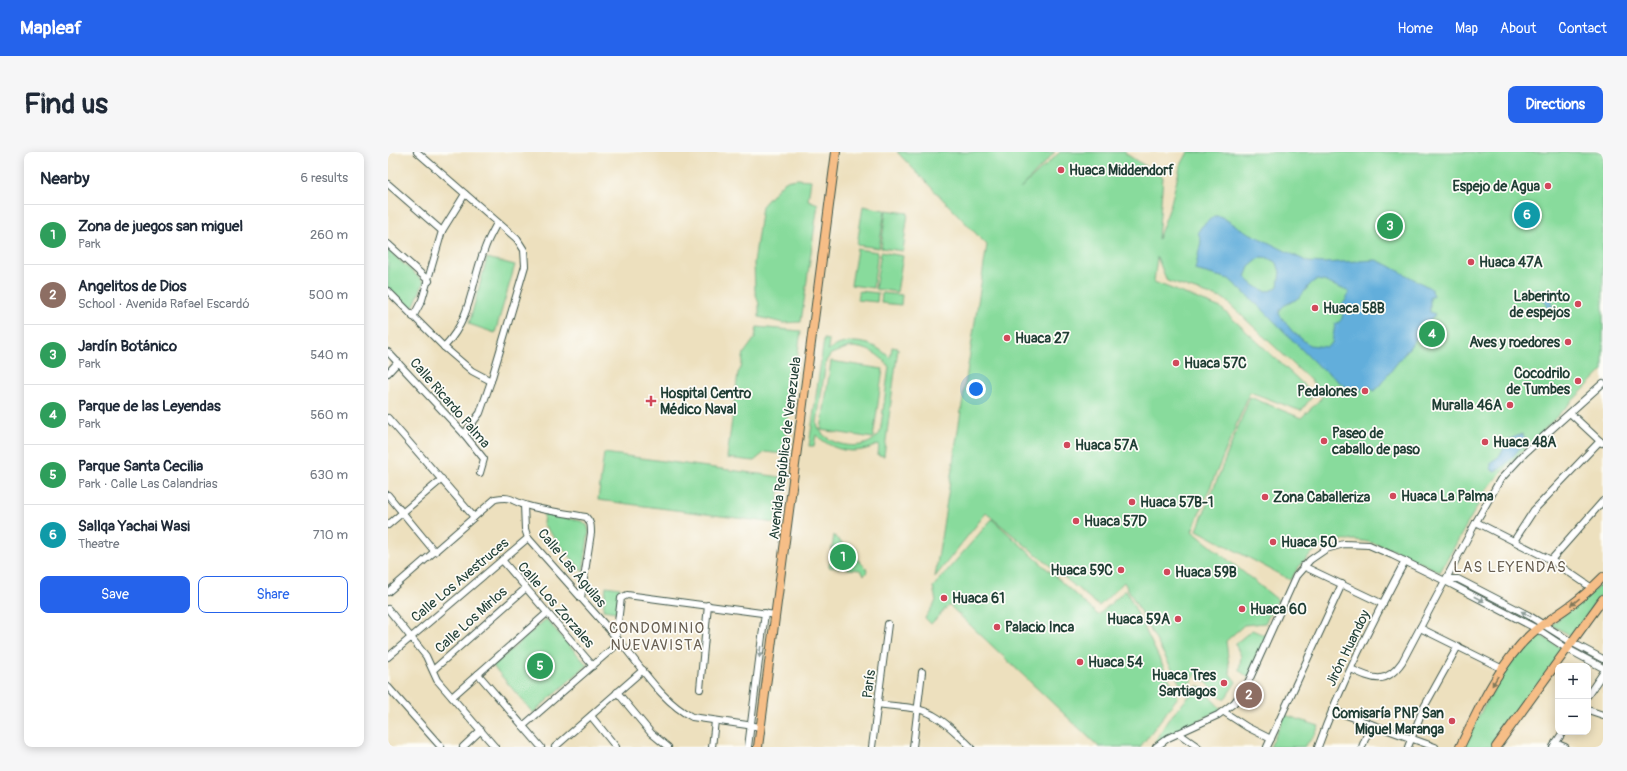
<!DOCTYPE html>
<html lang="en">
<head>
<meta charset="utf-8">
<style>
	body { margin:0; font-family:Pangolin,sans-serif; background:#f6f6f7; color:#1f2937 }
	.controls { position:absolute; right:12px; bottom:12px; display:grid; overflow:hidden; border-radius:8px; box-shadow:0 2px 10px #0003 }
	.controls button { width:36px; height:36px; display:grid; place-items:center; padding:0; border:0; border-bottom:1px solid #e0e1e3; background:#fff; color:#1f2937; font:20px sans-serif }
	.you { position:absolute; left:588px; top:237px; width:14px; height:14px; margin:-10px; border:3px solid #fff; border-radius:50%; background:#1a73e8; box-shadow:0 0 0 6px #1a73e833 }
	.badge { display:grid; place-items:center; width:26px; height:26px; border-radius:50%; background:#2563eb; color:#fff; font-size:13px; font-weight:700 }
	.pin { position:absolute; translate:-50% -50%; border:2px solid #fff; box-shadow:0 1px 4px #0006 }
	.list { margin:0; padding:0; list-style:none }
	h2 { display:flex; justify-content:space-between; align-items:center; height:52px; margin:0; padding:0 16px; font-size:17px }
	h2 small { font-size:13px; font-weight:400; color:#747a83 }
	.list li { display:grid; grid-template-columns:26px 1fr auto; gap:12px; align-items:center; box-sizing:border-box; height:60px; padding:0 16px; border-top:1px solid #e0e1e3 }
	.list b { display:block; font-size:15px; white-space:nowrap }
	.list p { margin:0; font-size:13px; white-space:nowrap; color:#747a83 }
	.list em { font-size:13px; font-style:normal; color:#747a83 }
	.actions { display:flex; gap:8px; padding:12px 16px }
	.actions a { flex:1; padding:9px 0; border:1px solid #2563eb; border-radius:8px; text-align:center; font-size:14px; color:#2563eb }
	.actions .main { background:#2563eb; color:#fff }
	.map { position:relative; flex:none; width:1215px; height:595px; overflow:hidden; border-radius:8px }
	header { display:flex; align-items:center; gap:24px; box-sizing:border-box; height:56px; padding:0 20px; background:#2563eb; color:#fff }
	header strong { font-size:19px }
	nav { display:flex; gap:22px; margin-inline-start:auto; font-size:14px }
	.intro { display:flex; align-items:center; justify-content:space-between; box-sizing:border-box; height:96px; padding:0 24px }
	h1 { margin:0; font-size:28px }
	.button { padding:10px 18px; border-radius:8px; background:#2563eb; color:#fff; font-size:14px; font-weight:700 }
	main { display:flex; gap:24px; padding:0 24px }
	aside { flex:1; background:#fff; border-radius:8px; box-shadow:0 2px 10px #0003 }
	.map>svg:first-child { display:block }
	.green { fill:#88db9c; stroke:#548c68; fill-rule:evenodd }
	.water { fill:#62aedb; stroke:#407688; fill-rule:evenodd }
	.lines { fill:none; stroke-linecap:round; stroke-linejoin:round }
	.minor-casing { stroke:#3e5549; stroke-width:8 }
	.major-casing { stroke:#3e5549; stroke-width:10 }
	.minor { stroke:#fff; stroke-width:6 }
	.major { stroke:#f6be87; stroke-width:8 }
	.oneway { fill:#8f9e9a }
	.oneway2 { fill:#807759 }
	.poi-dot { fill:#d1495b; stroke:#fdfcf7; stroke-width:1.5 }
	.labels { text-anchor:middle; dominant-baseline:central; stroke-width:3.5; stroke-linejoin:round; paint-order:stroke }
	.poi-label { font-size:14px; font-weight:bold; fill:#1f3d34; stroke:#fdfcf7; text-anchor:start }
	.street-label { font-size:14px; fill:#1f3d34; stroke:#fdfcf7 }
	.neighbourhood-label { font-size:15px; letter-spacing:1px; fill:#685f52; stroke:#fdfcf7 }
</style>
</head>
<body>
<header>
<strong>Mapleaf</strong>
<nav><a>Home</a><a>Map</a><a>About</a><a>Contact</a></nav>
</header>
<div class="intro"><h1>Find us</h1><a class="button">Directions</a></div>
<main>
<aside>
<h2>Nearby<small>6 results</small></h2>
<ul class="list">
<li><span class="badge" style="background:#2e9e5b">1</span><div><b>Zona de juegos san miguel</b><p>Park</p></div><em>260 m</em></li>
<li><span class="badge" style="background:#8d6e63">2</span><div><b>Angelitos de Dios</b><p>School · Avenida Rafael Escardó</p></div><em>500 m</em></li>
<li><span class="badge" style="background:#2e9e5b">3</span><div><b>Jardín Botánico</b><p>Park</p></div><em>540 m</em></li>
<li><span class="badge" style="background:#2e9e5b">4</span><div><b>Parque de las Leyendas</b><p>Park</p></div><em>560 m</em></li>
<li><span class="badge" style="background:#2e9e5b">5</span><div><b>Parque Santa Cecilia</b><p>Park · Calle Las Calandrias</p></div><em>630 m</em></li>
<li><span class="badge" style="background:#0f9aa8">6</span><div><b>Sallqa Yachai Wasi</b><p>Theatre</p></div><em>710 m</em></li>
</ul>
<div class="actions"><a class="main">Save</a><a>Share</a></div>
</aside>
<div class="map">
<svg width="1215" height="595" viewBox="0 0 1215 595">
	<rect width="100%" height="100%" fill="#fdfcf7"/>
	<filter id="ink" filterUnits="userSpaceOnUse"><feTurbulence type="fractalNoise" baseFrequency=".025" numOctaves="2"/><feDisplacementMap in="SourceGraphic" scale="8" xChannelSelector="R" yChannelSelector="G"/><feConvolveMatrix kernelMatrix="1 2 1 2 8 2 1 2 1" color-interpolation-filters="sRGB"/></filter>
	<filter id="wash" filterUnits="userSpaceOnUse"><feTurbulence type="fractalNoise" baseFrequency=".012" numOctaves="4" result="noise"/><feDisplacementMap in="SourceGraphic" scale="16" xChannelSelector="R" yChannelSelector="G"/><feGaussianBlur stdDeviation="0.9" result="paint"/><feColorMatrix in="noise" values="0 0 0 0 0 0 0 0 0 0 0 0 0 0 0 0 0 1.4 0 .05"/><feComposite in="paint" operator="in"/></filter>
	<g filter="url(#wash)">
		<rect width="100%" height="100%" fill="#ede0be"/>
		<g class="green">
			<path d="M509,0H667L632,37L672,0H737L738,2L775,25L770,87L782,55L792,15L800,0H1215V218L1112,322L1099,337L1052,420C1014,402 956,366 919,406C912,412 907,421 902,428L809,378L862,245L913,266L932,248L936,241L836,147L779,129L769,105L766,130L833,156L926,242L913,259L862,240L804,379L890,448L877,471L856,473L838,489L842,522L848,530L836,548L809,521L796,539L736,430L711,454L598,361L547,425L599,93Z"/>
			<path d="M409,27L423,28L420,48L430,52L413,170L395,171L371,165V152L367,139L366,111L374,54L397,29Z"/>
			<path d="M475,54L497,58L491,96L469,93Z"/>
			<path d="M498,58L520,61L515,99L493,96Z"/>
			<path d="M469,97L490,100L485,136L463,133Z"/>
			<path d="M0,98L36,130L26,153L23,156L0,136Z"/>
			<path d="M493,100L515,104L509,140L487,137Z"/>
			<path d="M99,106L127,113L107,181L81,172Z"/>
			<path d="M471,139L490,141L489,150L469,148Z"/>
			<path d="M494,141L514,143L513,153L493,151Z"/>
			<path d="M369,175L413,179L395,302L377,300L366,309L339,306L350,221L353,216L356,201L367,186Z"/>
			<path d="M436,187L441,188L440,198C460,185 485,188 502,206L504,195L510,196L496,304L490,303L491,292C468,304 446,300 428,283L426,294H421ZM461,195C478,195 491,201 501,215L492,281C488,286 483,290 477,292C460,297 433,290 429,271L438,209L443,202Z"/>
			<path d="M443,209L495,217L485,286L433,278Z"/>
			<path d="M216,301L393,325L387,371L210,348Z"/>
			<path d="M156,362L193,369L199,373L201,379L195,420L155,372Z"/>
			<path d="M604,367L710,463L738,438L790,545L752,595H711L561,453L543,472L537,466L548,449L545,435Z"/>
			<path d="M446,383L478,416L479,420L476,423L472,418L441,415Z"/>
			<path d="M1063,428L1068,429L1146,468L1144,470L1067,433Z"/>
			<path d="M1215,431V439L1184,484L1163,473Z"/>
			<path d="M218,434L232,436L228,460L215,458Z"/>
			<path d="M158,467L199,513L145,561L105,514Z"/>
			<path d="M864,478L881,485L862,527L851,518L853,504L847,492Z"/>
			<path d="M1149,481L1175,497L1106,595H1073L1115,521L1132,497Z"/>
			<path d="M811,533L833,557L766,591L780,568Z"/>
			<path d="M897,563L931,574L927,583L916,595H882Z"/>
		</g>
		<g class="water">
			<path d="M826,64H832L857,79L920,110L935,111L988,108L1000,113L1044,137L1045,145H1042V160L1047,162L1046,164L988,238L985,239L982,235L971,238V242L963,239L927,211L875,158L841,127L807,118L813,89L810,80L813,75ZM873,105L880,106L889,111L892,120L890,134C879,146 865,133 857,125L861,115ZM928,128C939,128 947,136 957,137L961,141L958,148L950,156L955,160C954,167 954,169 947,172L944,191L939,195L921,193L904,179L891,162C893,151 903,152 910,146C917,141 920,132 928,128Z"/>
			<path d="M1150,136L1154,142H1160L1165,146L1163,148L1164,150L1163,153L1168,157L1164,165H1159V152L1152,146L1142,143L1144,138Z"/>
			<path d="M1134,282L1138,288C1131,297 1117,317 1106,319L1103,317V310L1112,304L1120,288Z"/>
		</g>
	</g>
	<g filter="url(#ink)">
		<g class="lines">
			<g class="minor-casing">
				<g id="minor">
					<path d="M29,0L129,87L136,98L137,114L103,229L92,261L76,282"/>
					<path d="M0,32L54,79"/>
					<path d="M0,92L41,129"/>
					<path d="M0,139L56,195L84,219L103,229"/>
					<path d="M25,165L34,148L54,79L77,42"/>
					<path d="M56,195C85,164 82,133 97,96C100,87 105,79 109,71"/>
					<path d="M0,200L76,282L96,307L92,321"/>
					<path d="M0,221L10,210"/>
					<path d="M1182,261L1214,291"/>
					<path d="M0,266L86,365"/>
					<path d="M0,343L47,400"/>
					<path d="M136,353L137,377L140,386C171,421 202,456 233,491C253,515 275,551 304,565L373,575"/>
					<path d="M1088,370L1163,408L1204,436"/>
					<path d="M0,373L54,327"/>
					<path d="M1126,389L1146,358L1212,289"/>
					<path d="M114,408L205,514"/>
					<path d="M1163,408L1215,349"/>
					<path d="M915,414L995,452"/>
					<path d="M1057,429L1062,427H1070L1140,463L1183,490L1215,507"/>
					<path d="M0,440L107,347C125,344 123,349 137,353C156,359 178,361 198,365C203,370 203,374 203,381L193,446"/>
					<path d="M0,457L38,504L49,528L107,595"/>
					<path d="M1032,476L1115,517"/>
					<path d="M228,486L233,446L239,443L388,463"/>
					<path d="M0,505L140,386"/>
					<path d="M963,517C986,528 998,533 1014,510L1088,370L1112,328L1137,301L1215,231"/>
					<path d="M45,518L138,436"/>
					<path d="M90,522L153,595"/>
					<path d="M0,535L53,595"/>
					<path d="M312,537L320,453"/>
					<path d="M229,540L263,581L280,595"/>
					<path d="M1200,543L1215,521"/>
					<path d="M64,545L159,461"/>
					<path d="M490,552C508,555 530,554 545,563C560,571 571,584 583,595"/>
					<path d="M944,558L1047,595"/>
					<path d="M1200,558L1215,563"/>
					<path d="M836,560L859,575L883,587"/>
					<path d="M203,564L228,595"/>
					<path d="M135,574L232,490"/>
					<path d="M790,581L810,595"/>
					<path d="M1167,591L1177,595"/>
					<path d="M75,595L93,578"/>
					<path d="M167,595L255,518"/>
					<path d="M324,595L327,569"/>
					<path d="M360,595L377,461"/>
					<path d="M484,595L500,472"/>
					<path d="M525,595L534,520"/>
					<path d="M768,595L780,586L830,563L846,551L858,535L908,424L922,408L938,397L956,392L981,393L1004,403L1057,429L1149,477L1178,496L1215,516"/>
					<path d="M879,595L954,432"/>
					<path d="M930,595C953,531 985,469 1017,409"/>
					<path d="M974,595L983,572"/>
					<path d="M1020,595L1035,557L1070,494"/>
					<path d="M1165,595L1175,580"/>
				</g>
			</g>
			<g class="major-casing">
				<g id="major">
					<path d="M370,595L448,0"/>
					<path d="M1072,595C1091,556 1111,512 1143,482C1155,471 1170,463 1183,453C1194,445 1205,435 1215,425"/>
					<path d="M1108,595L1215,447"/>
				</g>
			</g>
			<use href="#minor" class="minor"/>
			<use href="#major" class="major"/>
		</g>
		<defs><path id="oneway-solid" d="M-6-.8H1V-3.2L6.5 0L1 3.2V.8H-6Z"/></defs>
		<g class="oneway">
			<use href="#oneway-solid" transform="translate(1091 447) rotate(27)"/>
			<use href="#oneway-solid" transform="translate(1138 462) rotate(-151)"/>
			<use href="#oneway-solid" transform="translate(372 500) rotate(97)"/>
		</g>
		<g class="oneway2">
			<use href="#oneway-solid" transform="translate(1187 450) rotate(141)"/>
			<use href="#oneway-solid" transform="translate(1107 529) rotate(121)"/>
		</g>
	</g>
	<g class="poi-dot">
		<circle cx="673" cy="18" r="4"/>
		<circle cx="1160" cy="34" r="4"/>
		<circle cx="1083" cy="110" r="4"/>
		<circle cx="1190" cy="152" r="4"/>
		<circle cx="927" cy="156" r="4"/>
		<circle cx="619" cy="186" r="4"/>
		<circle cx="1180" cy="190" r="4"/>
		<circle cx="788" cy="211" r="4"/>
		<circle cx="1190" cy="229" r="4"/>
		<circle cx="977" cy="239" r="4"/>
		<path d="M261 243h4v4h4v4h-4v4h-4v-4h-4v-4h4z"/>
		<circle cx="1122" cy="253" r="4"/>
		<circle cx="936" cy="289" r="4"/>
		<circle cx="1097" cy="290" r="4"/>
		<circle cx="679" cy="293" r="4"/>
		<circle cx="1005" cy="344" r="4"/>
		<circle cx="877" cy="345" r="4"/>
		<circle cx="744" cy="350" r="4"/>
		<circle cx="688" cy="369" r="4"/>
		<circle cx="885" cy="390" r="4"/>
		<circle cx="733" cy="418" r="4"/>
		<circle cx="779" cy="420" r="4"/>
		<circle cx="556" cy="446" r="4"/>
		<circle cx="854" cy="457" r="4"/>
		<circle cx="790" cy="467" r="4"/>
		<circle cx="609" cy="475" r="4"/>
		<circle cx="692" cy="510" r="4"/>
		<circle cx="836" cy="531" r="4"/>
		<circle cx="1064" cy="569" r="4"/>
	</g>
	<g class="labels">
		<g class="poi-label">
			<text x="681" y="18">Huaca Middendorf</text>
			<text x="1152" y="34" text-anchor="end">Espejo de Agua</text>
			<text x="1091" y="110">Huaca 47A</text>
			<text x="1182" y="144" text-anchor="end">Laberinto<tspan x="1182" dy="16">de espejos</tspan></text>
			<text x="935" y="156">Huaca 58B</text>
			<text x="627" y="186">Huaca 27</text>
			<text x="1172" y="190" text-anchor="end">Aves y roedores</text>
			<text x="796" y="211">Huaca 57C</text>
			<text x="1182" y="221" text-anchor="end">Cocodrilo<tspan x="1182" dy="16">de Tumbes</tspan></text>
			<text x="969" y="239" text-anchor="end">Pedalones</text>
			<text x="272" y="241">Hospital Centro<tspan x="272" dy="16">Médico Naval</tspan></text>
			<text x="1114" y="253" text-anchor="end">Muralla 46A</text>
			<text x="944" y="281">Paseo de<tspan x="944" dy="16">caballo de paso</tspan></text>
			<text x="1105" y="290">Huaca 48A</text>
			<text x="687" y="293">Huaca 57A</text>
			<text x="1013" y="344">Huaca La Palma</text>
			<text x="885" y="345">Zona Caballeriza</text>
			<text x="752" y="350">Huaca 57B-1</text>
			<text x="696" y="369">Huaca 57D</text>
			<text x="893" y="390">Huaca 50</text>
			<text x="725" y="418" text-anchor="end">Huaca 59C</text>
			<text x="787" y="420">Huaca 59B</text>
			<text x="564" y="446">Huaca 61</text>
			<text x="862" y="457">Huaca 60</text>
			<text x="782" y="467" text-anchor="end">Huaca 59A</text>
			<text x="617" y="475">Palacio Inca</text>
			<text x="700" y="510">Huaca 54</text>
			<text x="828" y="523" text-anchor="end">Huaca Tres<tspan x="828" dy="16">Santiagos</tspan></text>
			<text x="1056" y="561" text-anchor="end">Comisaría PNP San<tspan x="1056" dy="16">Miguel Maranga</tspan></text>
		</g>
		<g class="street-label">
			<text transform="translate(62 251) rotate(49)">Calle Ricardo Palma</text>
			<text transform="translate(397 296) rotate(-83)">Avenida República de Venezuela</text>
			<text transform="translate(184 416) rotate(50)">Calle Las Águilas</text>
			<text transform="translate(72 428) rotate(-40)">Calle Los Avestruces</text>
			<text transform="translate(168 453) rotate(49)">Calle Los Zorzales</text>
			<text transform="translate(83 468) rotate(-42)">Calle Los Mirlos</text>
			<text transform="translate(960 496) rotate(-64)">Jirón Huandoy</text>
			<text transform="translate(481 532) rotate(-83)">París</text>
		</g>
		<g class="neighbourhood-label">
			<text x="1122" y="415">LAS LEYENDAS</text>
			<text x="269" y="476">CONDOMINIO<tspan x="269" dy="17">NUEVAVISTA</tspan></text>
		</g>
	</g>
</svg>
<div class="controls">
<button>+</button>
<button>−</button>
</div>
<div class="you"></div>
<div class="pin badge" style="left:455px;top:405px;background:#2e9e5b">1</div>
<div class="pin badge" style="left:861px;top:543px;background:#8d6e63">2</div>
<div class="pin badge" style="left:1002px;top:74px;background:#2e9e5b">3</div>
<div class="pin badge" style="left:1044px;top:182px;background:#2e9e5b">4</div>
<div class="pin badge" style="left:152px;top:514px;background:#2e9e5b">5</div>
<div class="pin badge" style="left:1139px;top:63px;background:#0f9aa8">6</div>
</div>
</main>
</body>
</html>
